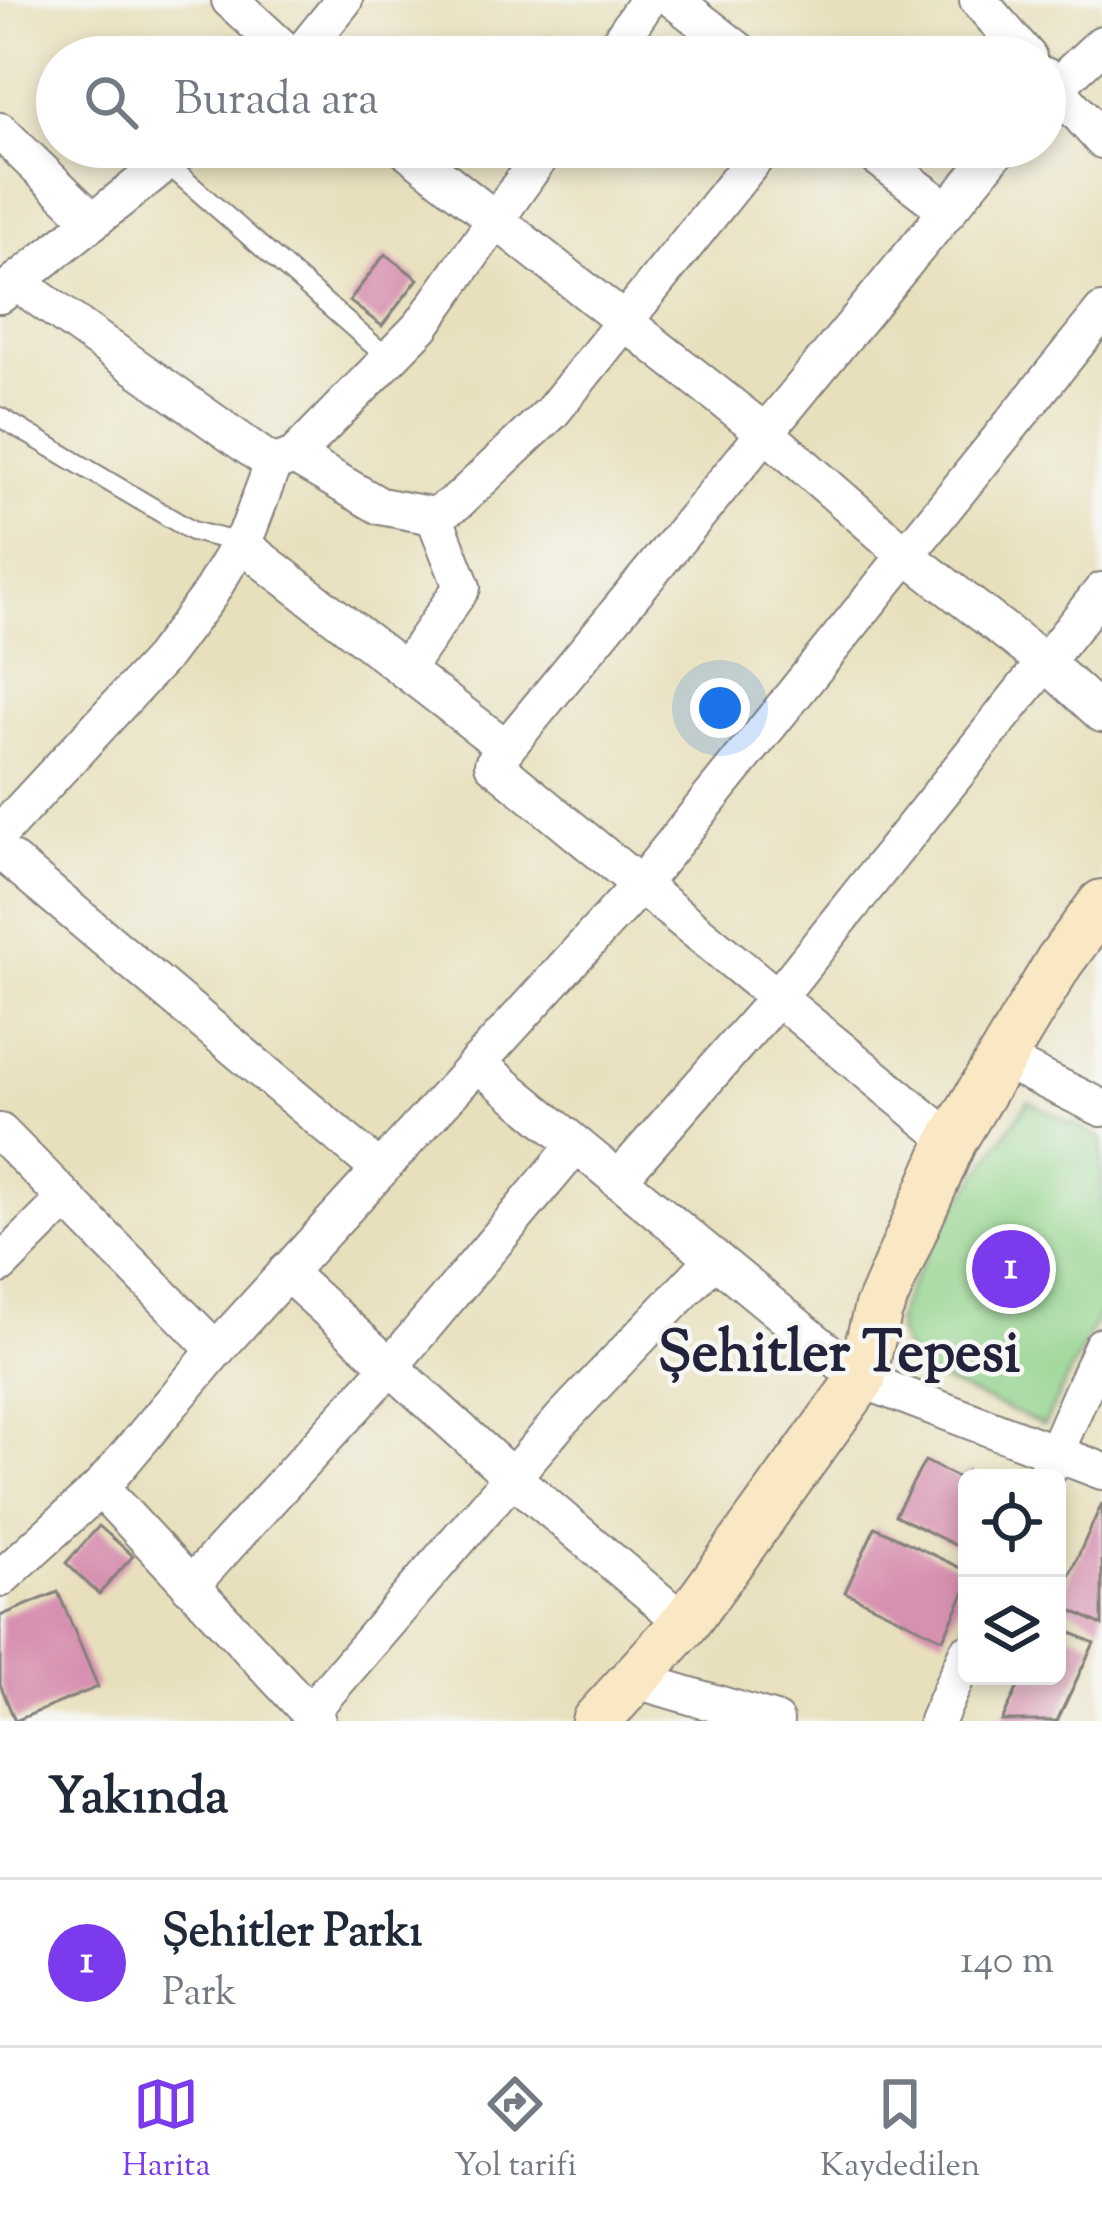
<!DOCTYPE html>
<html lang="tr">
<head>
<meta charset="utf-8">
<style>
	body { margin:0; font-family:"Sorts Mill Goudy",serif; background:#f6f6f7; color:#1f2937 }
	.controls { position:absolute; right:36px; bottom:36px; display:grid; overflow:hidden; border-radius:18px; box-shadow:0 6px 18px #0003 }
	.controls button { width:108px; height:108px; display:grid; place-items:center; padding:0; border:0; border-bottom:3px solid #e0e1e3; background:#fff; color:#1f2937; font:60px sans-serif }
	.you { position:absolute; left:720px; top:708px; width:42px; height:42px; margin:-30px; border:9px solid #fff; border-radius:50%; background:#1a73e8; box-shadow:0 0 0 18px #1a73e833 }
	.badge { display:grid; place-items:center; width:78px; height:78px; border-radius:50%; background:#7c3aed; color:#fff; font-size:39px; font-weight:700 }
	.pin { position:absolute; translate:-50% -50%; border:6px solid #fff; box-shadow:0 3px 12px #0006 }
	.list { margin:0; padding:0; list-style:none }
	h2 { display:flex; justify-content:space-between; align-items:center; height:156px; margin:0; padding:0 48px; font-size:51px }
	h2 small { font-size:39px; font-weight:400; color:#747a83 }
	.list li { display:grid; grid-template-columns:78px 1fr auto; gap:36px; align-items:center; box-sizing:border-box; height:168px; padding:0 48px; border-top:3px solid #e0e1e3 }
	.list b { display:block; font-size:45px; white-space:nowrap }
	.list p { margin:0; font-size:39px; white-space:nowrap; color:#747a83 }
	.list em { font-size:39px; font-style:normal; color:#747a83 }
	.icon { flex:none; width:66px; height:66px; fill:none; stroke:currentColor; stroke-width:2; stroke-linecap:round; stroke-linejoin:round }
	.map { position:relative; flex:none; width:1102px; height:1721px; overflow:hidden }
	.search { position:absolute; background:#fff; box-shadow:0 6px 18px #0003; left:36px; right:36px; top:36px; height:132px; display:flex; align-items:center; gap:30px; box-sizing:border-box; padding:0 42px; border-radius:66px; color:#747a83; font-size:45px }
	.sheet { height:324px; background:#fff }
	nav { display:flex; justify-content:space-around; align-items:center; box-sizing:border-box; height:168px; border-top:3px solid #e0e1e3; background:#fff; font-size:33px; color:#747a83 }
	nav a { display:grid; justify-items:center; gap:6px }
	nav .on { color:#7c3aed }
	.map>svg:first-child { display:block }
	.green { fill:#92d38b; stroke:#5a7a63; stroke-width:3 }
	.building { fill:#d791b0 }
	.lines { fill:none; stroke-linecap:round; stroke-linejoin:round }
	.lane-casing { stroke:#85817c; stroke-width:22 }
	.street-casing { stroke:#85817c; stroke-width:40 }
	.secondary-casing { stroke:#85817c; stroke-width:52 }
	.lane { stroke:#fff; stroke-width:18 }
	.street { stroke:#fff; stroke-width:36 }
	.secondary { stroke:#fae7c3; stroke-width:48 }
	.labels { text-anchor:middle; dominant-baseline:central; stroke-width:9; stroke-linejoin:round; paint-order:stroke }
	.district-label { font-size:57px; font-weight:bold; fill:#22223b; stroke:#f6f6f2 }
</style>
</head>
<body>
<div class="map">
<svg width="1102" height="1721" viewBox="0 0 1102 1721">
	<rect width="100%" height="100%" fill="#f6f6f2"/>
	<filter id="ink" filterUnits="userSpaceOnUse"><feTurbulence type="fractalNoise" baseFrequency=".00833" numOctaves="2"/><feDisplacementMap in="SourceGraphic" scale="24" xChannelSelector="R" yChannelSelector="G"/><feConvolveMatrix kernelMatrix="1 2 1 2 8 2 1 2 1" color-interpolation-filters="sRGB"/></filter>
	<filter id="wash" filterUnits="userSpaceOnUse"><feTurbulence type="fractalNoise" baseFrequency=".004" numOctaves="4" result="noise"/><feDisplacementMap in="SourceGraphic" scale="48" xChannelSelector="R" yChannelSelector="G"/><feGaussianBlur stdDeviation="2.7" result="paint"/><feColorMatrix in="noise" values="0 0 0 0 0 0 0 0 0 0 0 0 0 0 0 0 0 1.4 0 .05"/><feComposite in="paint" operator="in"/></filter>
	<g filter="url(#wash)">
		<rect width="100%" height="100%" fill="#e8e0bd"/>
		<path class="green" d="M1028,1101L1102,1139V1309L1044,1425L916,1370C910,1358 899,1341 897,1327C893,1290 1003,1140 1028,1101Z"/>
		<g id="blocks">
			<g class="building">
				<path d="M385,254L418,279L382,326L349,301Z"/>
				<path d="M925,1461L963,1480L967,1471L985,1478H967V1551L895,1515Z"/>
				<path d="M1102,1503V1625L1057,1603Z"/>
				<path d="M99,1526L133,1556L99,1594L66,1563Z"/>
				<path d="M875,1527L967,1571V1587L943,1639L845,1592Z"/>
				<path d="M58,1592L98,1687L15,1721L0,1684V1616Z"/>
				<path d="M1057,1626L1094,1643L1057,1721H1002L1023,1676H1057Z"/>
			</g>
		</g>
	</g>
	<g filter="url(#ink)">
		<use href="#blocks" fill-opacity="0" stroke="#85817c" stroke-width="3"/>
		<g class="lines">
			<g class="lane-casing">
				<g id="lane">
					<path d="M166,163L389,359"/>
					<path d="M0,417L192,531L240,543"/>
				</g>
			</g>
			<g class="street-casing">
				<g id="street">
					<path d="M230,0L292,57"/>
					<path d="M674,0L747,57"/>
					<path d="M978,0L1028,57"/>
					<path d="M298,57L344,0"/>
					<path d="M609,57L648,0"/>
					<path d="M1045,76L1102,140"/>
					<path d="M1045,97L1102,44"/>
					<path d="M0,131L93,221"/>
					<path d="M403,147L766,433L906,555L1045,662L1102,714"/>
					<path d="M864,147L948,211"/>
					<path d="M16,282L273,464"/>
					<path d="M0,295L186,147"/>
					<path d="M294,456L380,506L434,516L457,502L552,412L764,147"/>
					<path d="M240,543L506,748"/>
					<path d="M405,670L462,587L434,516"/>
					<path d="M0,833L161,659L209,595L249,528L273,464L294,456L421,326L547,147"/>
					<path d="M10,859L380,1170"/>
					<path d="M1002,1059L1102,1108"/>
					<path d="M477,1063L861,1379L1102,1471"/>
					<path d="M0,1132L216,1350"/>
					<path d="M952,1141L493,764L1000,147"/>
					<path d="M618,1180L777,998L1102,591"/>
					<path d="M0,1265L66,1199"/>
					<path d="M286,1272L512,1477L685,1623"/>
					<path d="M1044,1478L1102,1346"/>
					<path d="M100,1488L317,1721"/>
					<path d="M0,1579L100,1488L216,1350L640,885L1102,312"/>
					<path d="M190,1586L389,1368L576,1145"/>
					<path d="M633,1679L775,1721"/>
					<path d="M310,1712L562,1419L713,1260"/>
					<path d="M937,1721L967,1653"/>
				</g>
			</g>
			<g class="secondary-casing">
				<path id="secondary" d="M596,1721L685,1623L861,1379L878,1310L952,1141L1059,962L1102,904"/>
			</g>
			<use href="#lane" class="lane"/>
			<use href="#street" class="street"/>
			<use href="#secondary" class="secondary"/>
		</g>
	</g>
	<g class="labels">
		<g class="district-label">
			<text x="839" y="1356">Şehitler Tepesi</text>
		</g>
	</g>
</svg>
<div class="controls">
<button><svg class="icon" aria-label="locate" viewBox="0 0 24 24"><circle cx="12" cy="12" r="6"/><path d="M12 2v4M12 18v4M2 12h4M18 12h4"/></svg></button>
<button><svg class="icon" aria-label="layers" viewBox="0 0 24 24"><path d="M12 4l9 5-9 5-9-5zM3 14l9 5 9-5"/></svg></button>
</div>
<div class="you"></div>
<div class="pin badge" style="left:1011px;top:1269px">1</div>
<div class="search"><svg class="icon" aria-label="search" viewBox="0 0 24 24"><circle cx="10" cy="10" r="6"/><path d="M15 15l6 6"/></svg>Burada ara</div>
</div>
<section class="sheet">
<h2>Yakında<small></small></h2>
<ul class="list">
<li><span class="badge">1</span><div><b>Şehitler Parkı</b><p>Park</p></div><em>140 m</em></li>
</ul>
</section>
<nav>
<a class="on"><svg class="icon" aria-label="map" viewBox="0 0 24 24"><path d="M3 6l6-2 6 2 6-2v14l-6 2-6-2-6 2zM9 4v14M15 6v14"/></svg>Harita</a>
<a><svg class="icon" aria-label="directions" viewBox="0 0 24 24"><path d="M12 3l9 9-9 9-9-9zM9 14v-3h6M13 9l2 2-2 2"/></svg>Yol tarifi</a>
<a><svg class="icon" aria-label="saved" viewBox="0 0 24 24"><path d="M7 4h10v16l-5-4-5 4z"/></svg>Kaydedilen</a>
</nav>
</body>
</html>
